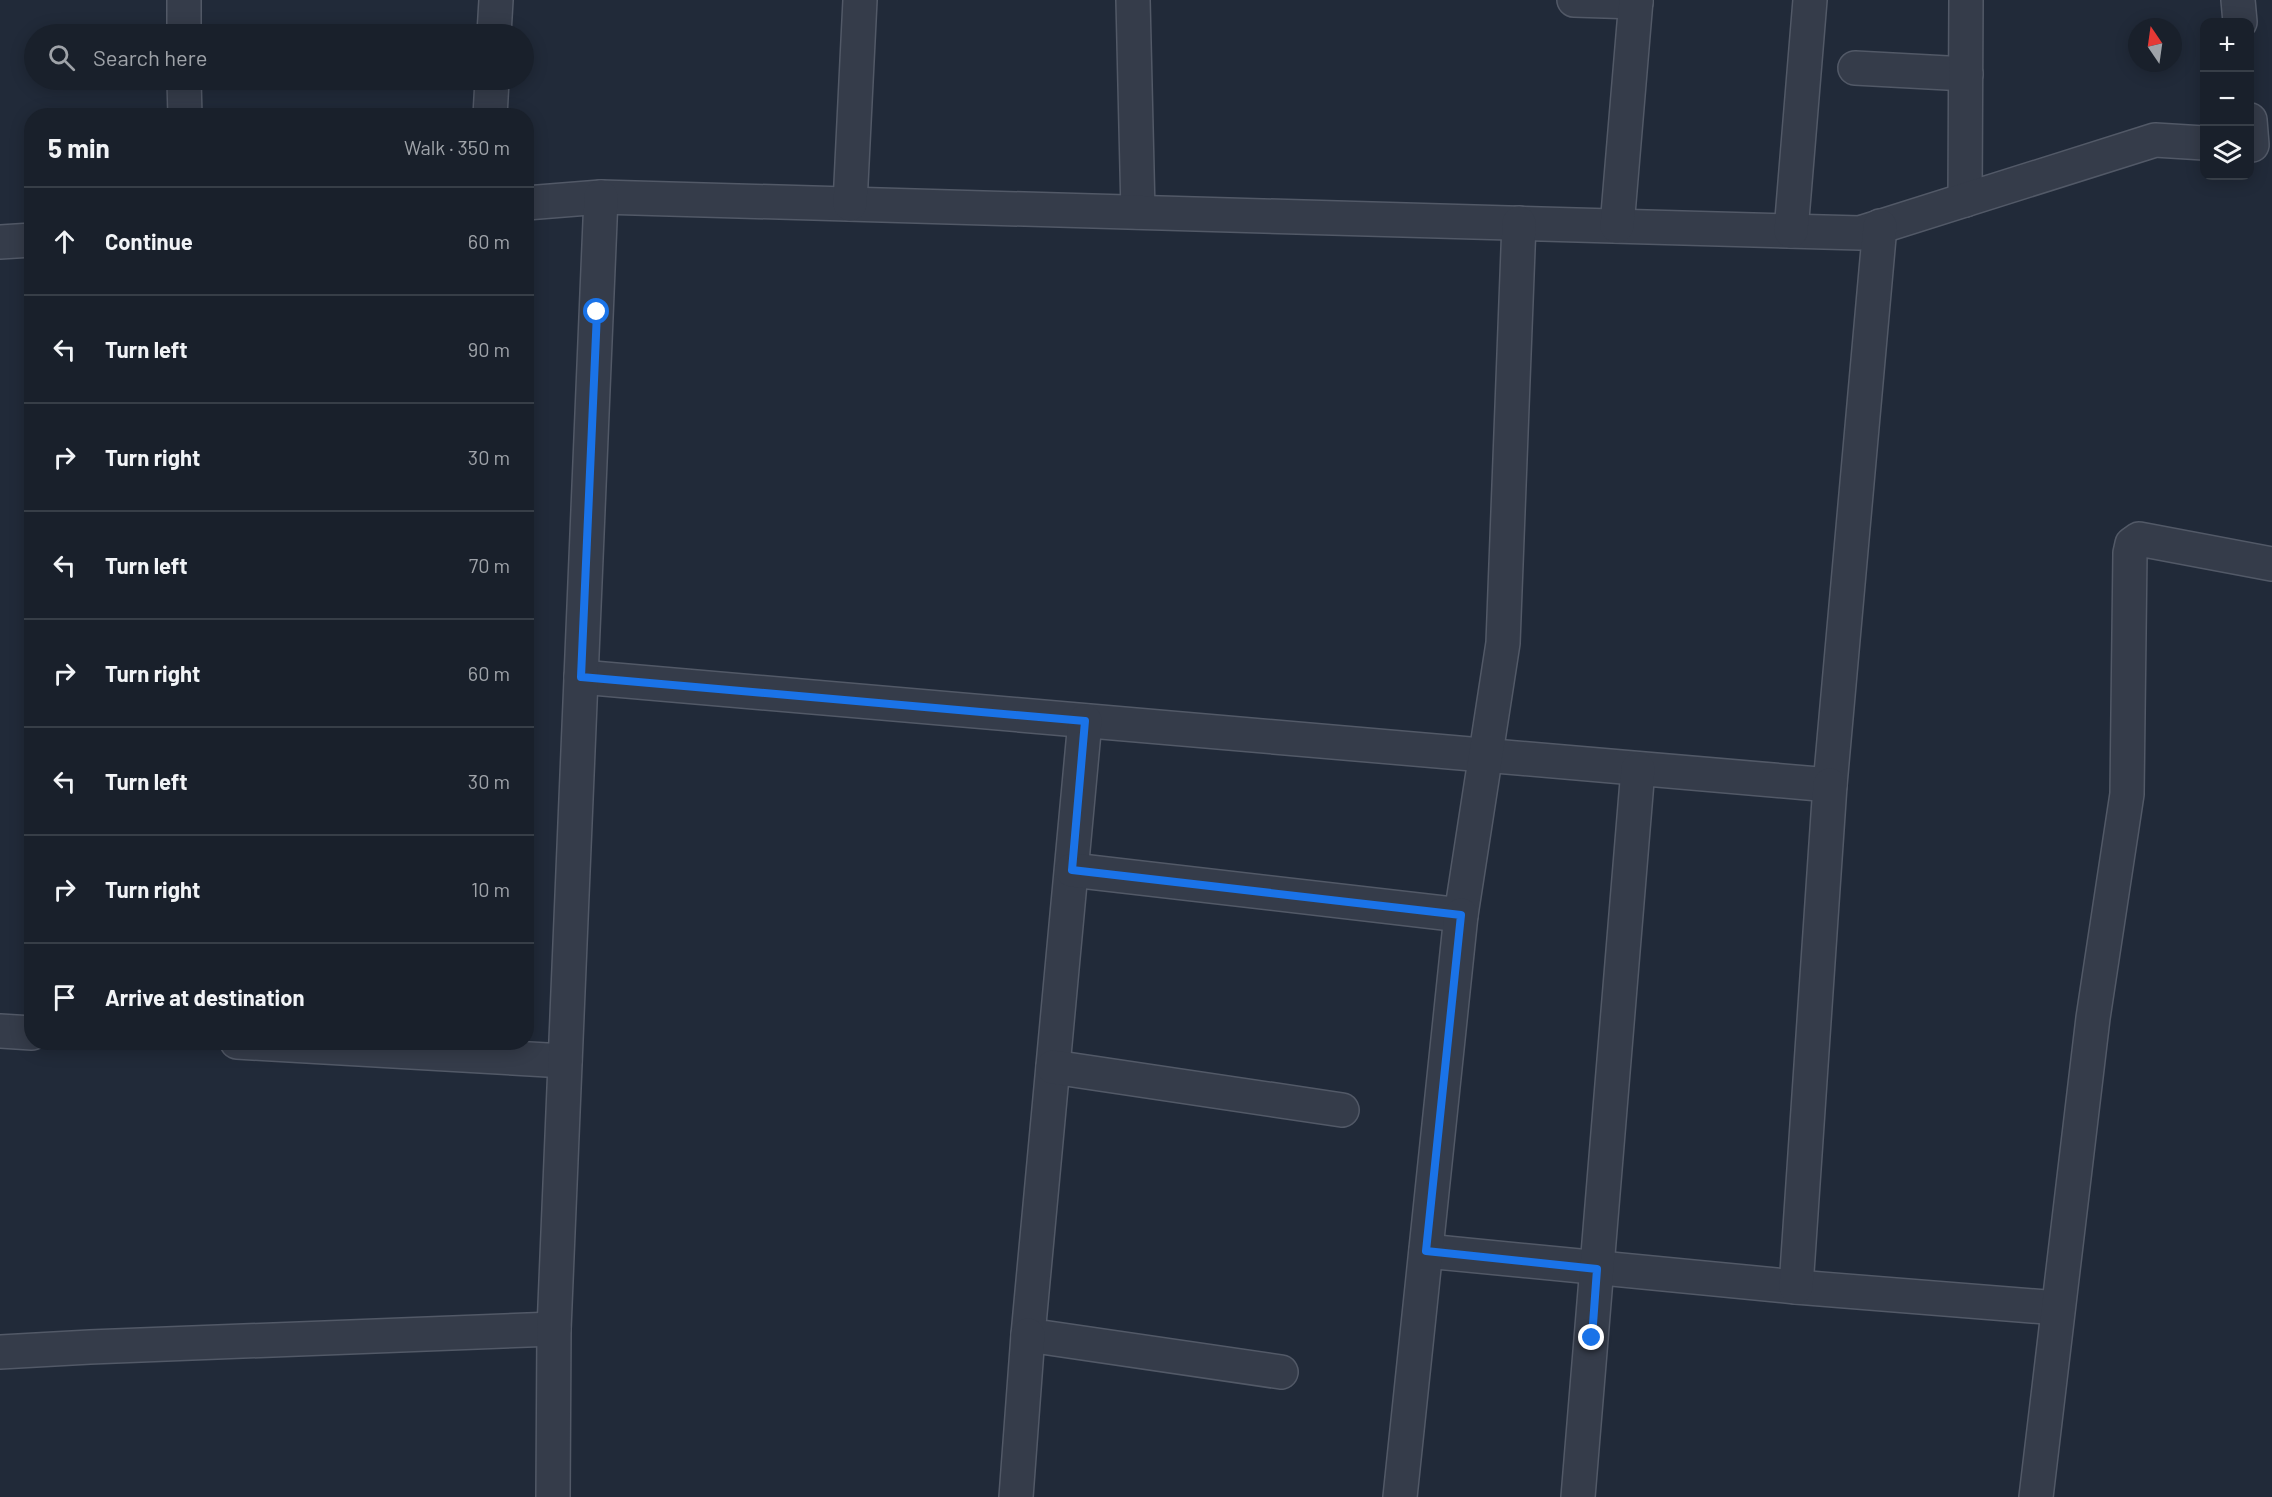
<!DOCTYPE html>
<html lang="en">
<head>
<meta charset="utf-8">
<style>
	body { margin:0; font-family:Barlow,sans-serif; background:#222833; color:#f1f3f6 }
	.controls { position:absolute; right:18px; top:18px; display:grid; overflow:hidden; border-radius:12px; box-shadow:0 3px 15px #0003 }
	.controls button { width:54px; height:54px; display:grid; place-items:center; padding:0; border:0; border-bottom:2px solid #373e47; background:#19202b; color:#f1f3f6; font:30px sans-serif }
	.compass { position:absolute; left:2128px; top:18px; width:54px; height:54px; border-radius:50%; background:#19202b; box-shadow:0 3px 15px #0003; rotate:347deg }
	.stop { position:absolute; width:18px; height:18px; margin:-14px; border:4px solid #1a73e8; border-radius:50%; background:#fff }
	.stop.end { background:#1a73e8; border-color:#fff; box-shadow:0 2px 6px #0008 }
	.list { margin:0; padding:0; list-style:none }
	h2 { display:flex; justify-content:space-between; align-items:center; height:78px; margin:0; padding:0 24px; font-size:26px }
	h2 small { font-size:20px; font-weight:400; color:#9fa3a9 }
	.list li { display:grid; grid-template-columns:39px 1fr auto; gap:18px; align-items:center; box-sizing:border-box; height:108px; padding:0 24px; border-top:2px solid #373e47 }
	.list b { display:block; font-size:22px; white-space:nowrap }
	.list em { font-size:20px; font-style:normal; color:#9fa3a9 }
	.icon { flex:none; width:33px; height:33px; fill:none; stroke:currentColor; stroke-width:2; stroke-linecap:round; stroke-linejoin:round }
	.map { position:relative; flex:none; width:2272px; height:1497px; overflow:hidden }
	.search { position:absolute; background:#19202b; box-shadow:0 3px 15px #0003; left:24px; top:24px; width:510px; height:66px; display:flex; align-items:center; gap:15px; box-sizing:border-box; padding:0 21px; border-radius:33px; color:#9fa3a9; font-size:22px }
	.panel { position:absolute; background:#19202b; box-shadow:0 3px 15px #0003; left:24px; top:108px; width:510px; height:942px; border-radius:24px }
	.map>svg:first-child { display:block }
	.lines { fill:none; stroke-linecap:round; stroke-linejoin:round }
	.minor-casing { stroke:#525967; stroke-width:36 }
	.minor { stroke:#353c4a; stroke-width:33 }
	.route { stroke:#1a73e8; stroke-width:8 }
</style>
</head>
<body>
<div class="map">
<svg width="2272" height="1497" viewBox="0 0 2272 1497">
	<rect width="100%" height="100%" fill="#212a39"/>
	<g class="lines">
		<g class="minor-casing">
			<g id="minor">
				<path d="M184,0V34"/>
				<path d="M1133,0L1138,212"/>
				<path d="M1574,0L1636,2"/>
				<path d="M2238,0L2240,22"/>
				<path d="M494,34L496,0"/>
				<path d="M1855,68L1966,74"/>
				<path d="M184,80L185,116"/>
				<path d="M490,116L492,80"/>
				<path d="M2250,120L2252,145"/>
				<path d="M1965,200L1966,0"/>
				<path d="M526,203L601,197L1860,233L2155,140L2204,143"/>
				<path d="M850,204L860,0"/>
				<path d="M1617,226L1636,0"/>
				<path d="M1791,231L1810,0"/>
				<path d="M0,242L32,240"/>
				<path d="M581,677L1830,785L1880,226"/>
				<path d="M1085,721L1028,1335L1281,1372"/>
				<path d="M1072,870L1461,915L1503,643L1519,223"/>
				<path d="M0,1031L32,1033"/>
				<path d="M237,1042L565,1061"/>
				<path d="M1053,1067L1342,1110"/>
				<path d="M1426,1251L1796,1287L2058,1308"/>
				<path d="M1796,1287L1830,785"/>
				<path d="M0,1352L90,1347L554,1329"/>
				<path d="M553,1497L554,1329L601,197"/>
				<path d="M1016,1497L1028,1335"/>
				<path d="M1400,1497L1461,915"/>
				<path d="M1578,1497L1638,769"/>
				<path d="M2036,1497L2093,1018L2127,794L2130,553L2132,544L2139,539L2272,564"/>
			</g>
		</g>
		<use href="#minor" class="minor"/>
	</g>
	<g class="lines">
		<path class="route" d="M597,312L581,677L1085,721L1072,870L1461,915L1426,1251L1597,1269L1592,1338"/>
	</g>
</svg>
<div class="controls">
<button>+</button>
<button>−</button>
<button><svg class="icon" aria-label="layers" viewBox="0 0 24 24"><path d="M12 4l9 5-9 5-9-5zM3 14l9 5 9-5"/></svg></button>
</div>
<svg class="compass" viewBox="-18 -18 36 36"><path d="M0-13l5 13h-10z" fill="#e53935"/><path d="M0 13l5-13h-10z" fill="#9fa3a9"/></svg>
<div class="stop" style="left:597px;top:312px"></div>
<div class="stop end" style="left:1592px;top:1338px"></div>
<div class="search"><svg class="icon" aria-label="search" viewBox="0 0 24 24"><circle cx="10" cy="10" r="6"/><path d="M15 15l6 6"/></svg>Search here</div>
<section class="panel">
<h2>5 min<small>Walk · 350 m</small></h2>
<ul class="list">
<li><svg class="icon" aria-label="ahead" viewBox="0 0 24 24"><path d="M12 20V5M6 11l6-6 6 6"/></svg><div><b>Continue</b></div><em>60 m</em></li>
<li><svg class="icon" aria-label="left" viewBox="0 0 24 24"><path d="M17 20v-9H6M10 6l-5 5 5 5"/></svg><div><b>Turn left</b></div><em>90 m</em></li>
<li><svg class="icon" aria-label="right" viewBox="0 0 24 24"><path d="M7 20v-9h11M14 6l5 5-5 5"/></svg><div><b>Turn right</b></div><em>30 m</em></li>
<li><svg class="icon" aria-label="left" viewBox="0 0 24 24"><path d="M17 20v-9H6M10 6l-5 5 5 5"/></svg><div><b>Turn left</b></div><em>70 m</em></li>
<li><svg class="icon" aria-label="right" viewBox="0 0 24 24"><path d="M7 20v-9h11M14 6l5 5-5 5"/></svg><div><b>Turn right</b></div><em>60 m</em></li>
<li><svg class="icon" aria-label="left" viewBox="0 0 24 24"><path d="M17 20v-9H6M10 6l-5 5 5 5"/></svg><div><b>Turn left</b></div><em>30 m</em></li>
<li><svg class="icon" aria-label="right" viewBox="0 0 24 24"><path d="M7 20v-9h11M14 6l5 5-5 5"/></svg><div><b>Turn right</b></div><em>10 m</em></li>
<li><svg class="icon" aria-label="arrive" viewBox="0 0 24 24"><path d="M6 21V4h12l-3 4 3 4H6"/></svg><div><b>Arrive at destination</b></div></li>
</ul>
</section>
</div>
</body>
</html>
